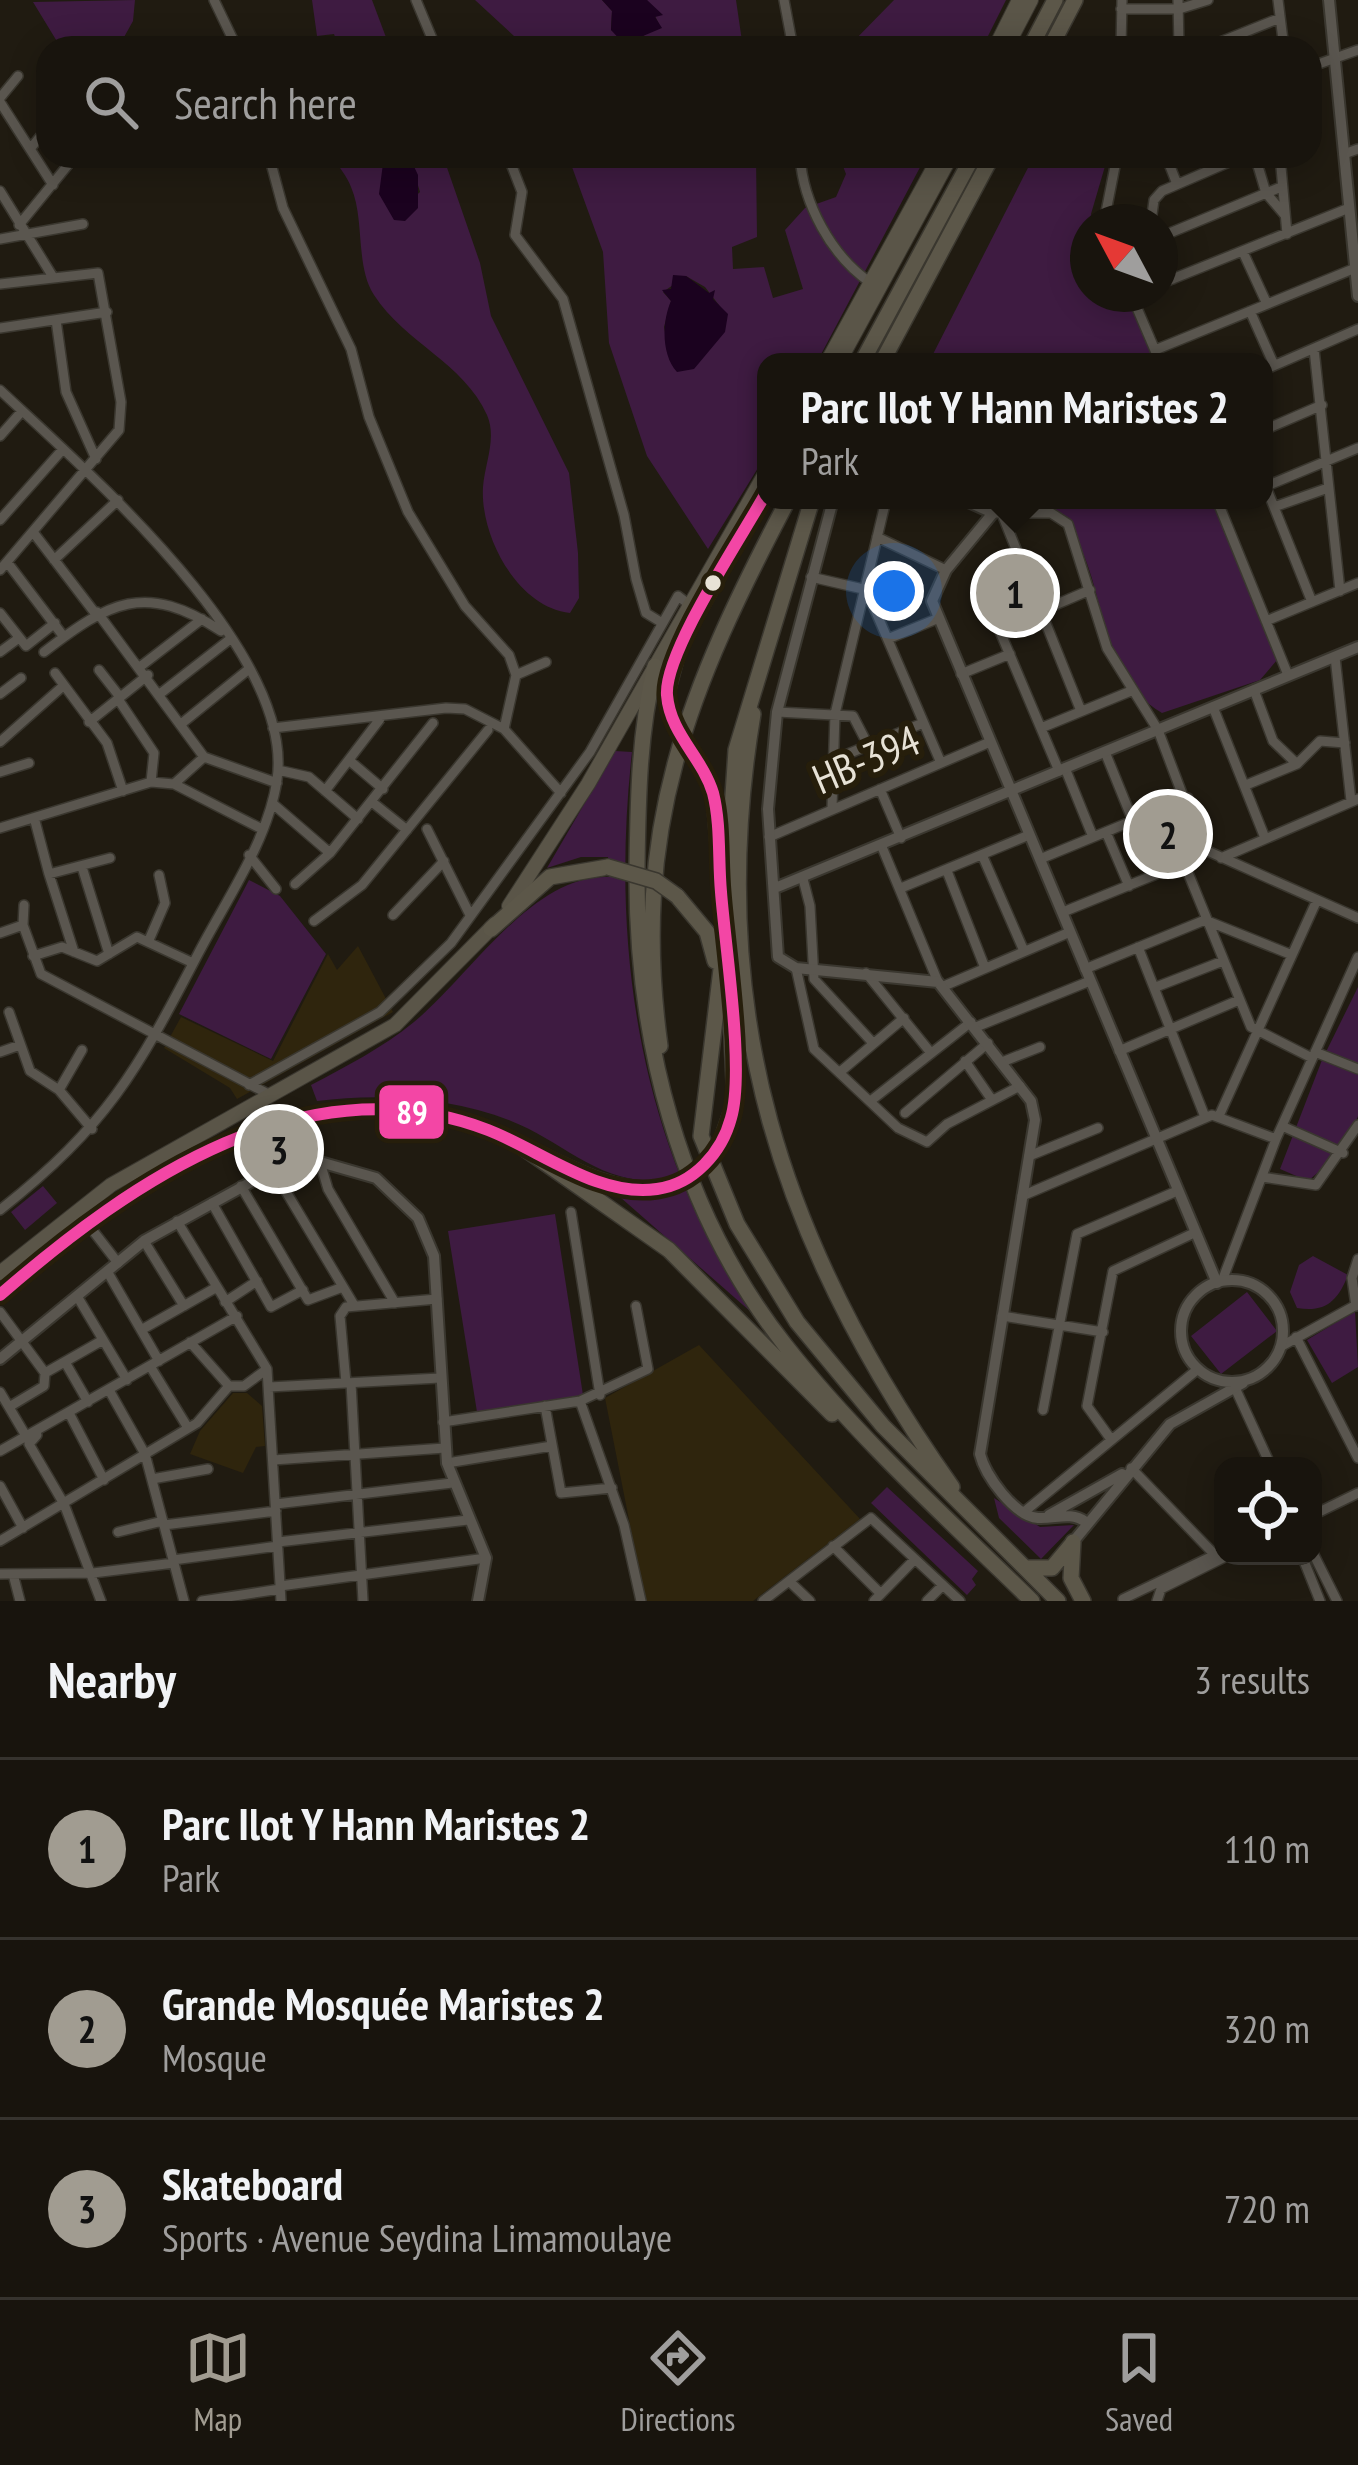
<!DOCTYPE html>
<meta charset="utf-8">
<style>
:root{--surface:#18140d;--page:#211d16;--text:#f1f3f6;--muted:#9f9e9d;--line:#36332e;--accent:#a19c91}
body{margin:0;font-family:"PT Sans Narrow",sans-serif;background:var(--page);color:var(--text)}
.controls{position:absolute;right:36px;bottom:36px;display:grid;overflow:hidden;border-radius:24px;box-shadow:0 6px 30px #0003}
.controls button{width:108px;height:108px;display:grid;place-items:center;padding:0;border:0;border-bottom:3px solid var(--line);background:var(--surface);color:var(--text);font:60px sans-serif}
.compass{position:absolute;left:1070px;top:204px;width:108px;height:108px;border-radius:50%;background:var(--surface);box-shadow:0 6px 30px #0003;rotate:311deg}
.you{position:absolute;left:894px;top:591px;width:42px;height:42px;margin:-30px;border:9px solid #fff;border-radius:50%;background:#1a73e8;box-shadow:0 0 0 18px #1a73e833}
.badge{display:grid;place-items:center;width:78px;height:78px;border-radius:50%;background:var(--accent);color:#111;font-size:39px;font-weight:700}
.pin{position:absolute;translate:-50% -50%;border:6px solid #fff;box-shadow:0 3px 12px #0006}
.popup{position:absolute;left:757px;top:353px;width:516px;height:156px;box-sizing:border-box;display:grid;place-content:center;border-radius:24px;background:var(--surface);filter:drop-shadow(0 3px 9px #0005);font-size:39px;white-space:nowrap;color:var(--muted)}
.popup b{font-size:45px;color:var(--text)}
.popup::after{content:'';position:absolute;left:50%;top:100%;margin-left:-24px;border:24px solid transparent;border-top-color:var(--surface)}
.list{margin:0;padding:0;list-style:none}
h2{display:flex;justify-content:space-between;align-items:center;height:156px;margin:0;padding:0 48px;font-size:51px}
h2 small{font-size:39px;font-weight:400;color:var(--muted)}
.list li{display:grid;grid-template-columns:78px 1fr auto;gap:36px;align-items:center;box-sizing:border-box;height:180px;padding:0 48px;border-top:3px solid var(--line)}
.list b{display:block;font-size:45px;white-space:nowrap}
.list p{margin:0;font-size:39px;white-space:nowrap;color:var(--muted)}
.list em{font-size:39px;font-style:normal;color:var(--muted)}
.icon{flex:none;width:66px;height:66px;fill:none;stroke:currentColor;stroke-width:2;stroke-linecap:round;stroke-linejoin:round}
.map{position:relative;flex:none;width:1358px;height:1601px;overflow:hidden}
.search{position:absolute;background:var(--surface);box-shadow:0 6px 30px #0003;left:36px;right:36px;top:36px;height:132px;display:flex;align-items:center;gap:30px;box-sizing:border-box;padding:0 42px;border-radius:36px;color:var(--muted);font-size:45px}
.sheet{height:696px;background:var(--surface)}
nav{display:flex;justify-content:space-around;align-items:center;box-sizing:border-box;height:168px;border-top:3px solid var(--line);background:var(--surface);font-size:33px;color:var(--muted)}
nav a{display:grid;justify-items:center;gap:6px}
nav .on{color:var(--accent)}
.map>svg:first-child{display:block}
</style>
<div class="map">
<svg width="1358" height="1601" viewBox="0 0 1358 1601">
<rect width="100%" height="100%" fill="#201b11"/>
<path fill="#2f250d" d="M358 946 393 1012 237 1099 230 1088 164 1048 181 1017 273 1061 328 954 337 970Z
M699 1345 860 1519 753 1601H645L605 1398Z
M233 1393H247L262 1406 265 1446 256 1447 243 1473 190 1454 200 1431Z"/>
<path fill="#3e1b41" fill-rule="evenodd" d="M135 0 133 21 118 48H61L33 2Z
M312 0H372L390 48H339L334 34 317 36Z
M475 0H602L612 11 611 30 634 43 659 24 647 0H736L743 48H527Z
M894 0H1006L982 48H847Z
M332 156H384L385 200 393 217 420 192 409 156H443L480 263 491 316 569 473 578 553 579 598 570 613C517 607 480 536 483 487 485 463 497 438 487 415 464 363 404 342 374 295 355 266 365 219 351 187 347 176 338 166 332 156Z
M568 156H756L757 237 732 247 733 269 764 267 773 298 803 289 785 230 805 208 836 197 846 174 839 156H926L817 362H766V455L708 549 647 456 609 343 603 252ZM686 276 705 287 722 309 670 361 664 327 671 301 663 292Z
M1034 156H1108L1091 214 1094 222H1088V294H1127L1156 362H929Z
M977 500H1214L1277 660 1260 680 1162 713C1090 669 1111 574 1061 517L997 511Z
M615 751 632 752C610 950 640 1145 751 1312L620 1197 664 1196 656 1180C599 1184 561 1140 511 1121 451 1097 380 1093 317 1101L311 1085C347 1066 382 1048 414 1022 470 976 533 873 609 877L608 857H581L547 868Z
M249 880 280 896 326 954 271 1059 179 1014Z
M1358 987V1116L1344 1150 1308 1181 1280 1169 1322 1060Z
M43 1186 57 1203 25 1230 11 1212Z
M555 1214 583 1395 477 1412 448 1231Z
M1313 1256 1348 1275C1338 1301 1325 1313 1297 1308L1290 1292 1299 1265Z
M1247 1292 1277 1331 1221 1374 1191 1336Z
M1355 1311 1358 1367 1332 1383 1307 1340Z
M887 1487 978 1571 972 1579 976 1585 967 1595 871 1503Z
M994 1498 1040 1527 1074 1525 1041 1559 999 1518Z"/>
<path fill="#1b021f" d="M602 0H647L663 15 655 17 662 28 624 44 611 30 612 11Z
M384 156H409L418 175V208L405 221 394 220 379 194Z
M673 275 686 276 709 293 715 290 713 299 728 314 725 332 694 369 677 372C661 355 662 321 671 301L662 290 671 289Z"/>
<g fill="none" stroke-linecap="round" stroke-linejoin="round">
<g stroke="#3a372f" stroke-width="12">
<path id="minor" d="M214 0 237 48
M416 0 436 48
M784 0 793 48
M1178 0 1179 48
M1278 0 1284 48
M1121 9H1179L1208 0
M1121 48 1122 0
M1205 48 1280 18
M1310 67 1358 50
M0 98 18 76
M0 102 53 185
M30 149 48 127
M1344 154 1358 149
M269 156 283 208 351 349 369 417 408 512 465 606 509 655 516 675
M508 156 522 192 515 235 563 299 624 515 636 579 646 613 659 621
M800 156C803 203 831 256 871 283
M1166 156 1177 184
M1255 156 1266 193 1284 214
M1280 156 1287 234
M0 191 53 277
M1104 222 1117 156
M1151 222 1154 200 1162 191 1243 156
M19 225 72 160
M1160 237 1281 187
M0 239 83 224
M1160 245 1173 279
M1243 252 1267 304
M0 284 98 273 121 402 119 430 0 570
M1160 284 1349 208
M1131 294 1160 362
M1250 311 1274 365
M56 320 66 392 96 459
M0 328 107 312
M1314 349 1340 591
M1155 350 1358 267
M1264 370 1358 329
M0 390C86 471 296 651 277 780 268 841 226 900 198 954 136 1073 107 1125 0 1210
M1264 430 1322 405
M0 436 22 411
M1264 482 1312 602
M1264 487 1358 448
M1217 500 1288 675
M1274 507 1328 488
M993 513H1051L1068 524 1107 648 1158 730 1203 849
M1002 514 1081 711
M0 520 63 449
M33 532 95 613
M877 537 946 570
M54 560 118 500
M7 562 64 637
M1021 567 990 608 1059 771
M811 577 863 589 869 596 941 763
M97 612 204 757 277 783
M0 613 26 646 55 623
M1266 621 1358 583
M999 629 1090 590
M890 638 939 618
M0 652 19 638
M44 652C109 602 145 581 221 631
M1335 657 1351 801
M546 662 516 675 504 729 561 793
M141 666 202 619
M99 670 120 697
M55 673 107 743 123 791
M961 674 1010 654
M1254 690 1273 741 1297 764
M161 693 229 640
M0 694 21 678
M118 699 154 753 151 782
M1213 707 1265 838
M777 712 853 716 868 745
M89 722 148 675
M181 724 249 669
M273 728 446 708 465 709 504 729
M1041 728 1131 691
M0 742 63 686
M1105 752 1133 821
M833 760 923 723
M350 761 383 789
M1065 768 1093 837
M278 770 309 777 358 819
M0 772 29 763
M174 784 204 757
M1246 785 1297 764 1320 741 1345 743
M880 789 901 838
M325 791 380 719
M372 802 407 830
M272 803 330 853 295 884
M832 808 835 714 886 500
M35 821 49 874 110 858
M0 828 151 782 174 784 262 829
M427 829 470 915
M1106 832 1129 886
M769 837 990 742
M882 847 938 982
M1203 849 1358 918
M330 853 433 723
M249 855 276 889
M983 857 1024 951
M1221 858 1358 799
M1040 859 1188 798
M1184 863 1251 1027 1312 1058
M82 867 109 954
M947 871 985 968
M49 874 74 952
M803 879 810 906 814 979 873 1043
M901 888 1029 835
M24 905 23 925 41 974 272 1096
M1063 912 1184 863 1203 849
M393 915 444 861
M314 921 362 885 488 730
M0 933 23 925
M149 940 165 903 159 875
M1138 947 1205 1117
M33 956 62 947 97 961 137 937 193 963
M796 968 814 1049 898 1128 927 1142 947 1124 1020 1086
M1085 969 1205 920 1292 955
M866 973 931 1053
M944 986 1070 932
M1156 987 1223 961
M9 1012 30 1071 59 1090 92 1129
M976 1027 1090 981
M1119 1051 1239 1000
M0 1052 20 1045
M1315 1052 1358 1069
M965 1061 992 1100
M1002 1062 1040 1047
M840 1072 904 1018
M249 1085 380 1012 451 943 590 752 678 596 691 606
M59 1090 82 1050
M873 1099 971 1022
M905 1113 988 1043
M1219 1116 1317 900
M1282 1126 1343 1153
M1029 1156 1098 1128
M320 1162 328 1189 395 1303
M273 1170 354 1305
M1262 1177 1316 1185 1358 1125
M241 1186 308 1300 343 1287
M1022 1196 1212 1115 1276 1139
M212 1203 271 1307 303 1290
M571 1212 600 1395
M177 1221 267 1369 281 1601
M87 1223 118 1263
M144 1241 184 1306
M107 1271 159 1361
M1222 1281 1276 1139 1358 957
M77 1296 127 1380
M225 1302 257 1281
M1356 1306 1352 1278 1358 1259
M0 1312 45 1373
M1002 1316 1103 1332
M141 1330 217 1287
M1296 1337 1358 1458
M190 1342 229 1386
M1280 1347 1358 1304
M65 1362 88 1402
M150 1366 188 1428
M346 1383 340 1316 346 1307 437 1299
M351 1383 363 1601
M269 1387 440 1378
M109 1390 145 1454 184 1601
M1236 1390 1271 1466
M0 1392 26 1436
M580 1401 624 1525 641 1601
M545 1406 561 1493 612 1488
M9 1407 44 1386 45 1373 103 1340
M1043 1410 1077 1234 1177 1191
M69 1413 104 1480
M443 1422 580 1401 648 1369 636 1306
M37 1435 29 1444 64 1504 101 1601
M1110 1438 1087 1406 1113 1271 1194 1233
M0 1451 237 1316
M273 1460 445 1448
M447 1463 552 1446
M1131 1468 1215 1555
M152 1479 208 1469
M0 1486 23 1528
M276 1504 452 1483
M1024 1512 1198 1369
M1313 1515 1358 1493
M164 1525 276 1511
M118 1532 163 1521
M0 1541 197 1423 229 1386H244L267 1369
M278 1542 468 1520
M833 1546 881 1594
M1313 1553 1337 1601
M1302 1556 1320 1601
M173 1560 278 1546
M0 1574 93 1573 174 1563
M13 1574 20 1601
M789 1581 810 1601
M280 1586 486 1558
M1123 1599 1223 1551
M202 1601 280 1589
M763 1601 871 1518 960 1601
M874 1601 915 1559
M927 1601 943 1585
M1157 1601 1161 1589 1227 1556"/>
</g>
<g stroke="#3a372f" stroke-width="14">
<path id="tertiary" d="M1329 0 1358 296
M833 500 777 712 768 809 778 957 796 968 938 982 1031 1101 1035 1120 980 1454C985 1475 1014 1516 1038 1518 1056 1519 1070 1511 1086 1522
M964 500 993 513 946 570 932 601 1217 1283
M775 888 1358 647
M1181 1331a51 51 0 1 1 102 0a51 51 0 1 1-102 0Z
M0 1359 144 1241 273 1170 320 1162 376 1178 418 1218 434 1256 447 1463 486 1558 478 1601
M1049 1515 1122 1474
M1073 1542 1170 1424 1243 1383"/>
</g>
<g stroke="#3a372f" stroke-width="16">
<path id="trunk" d="M995 48 1019 0
M1006 48 1031 0
M827 362 940 156
M839 362 951 156
M667 696 681 644 766 493
M697 763 713 794 721 891
M509 906 588 784 766 472
M717 1150 734 1102 727 955
M0 1273 111 1185 395 1025 495 924
M0 1295C133 1179 294 1070 477 1126 539 1145 591 1191 657 1189"/>
</g>
<g stroke="#3a372f" stroke-width="18">
<path id="motorway" d="M1030 48 1055 0
M1050 48 1075 0
M862 362 973 156
M882 362 992 156
M812 500 736 750 722 961 701 1136 737 1224 797 1322 883 1426 1058 1601
M655 666C639 733 638 798 637 866 635 1036 678 1209 785 1345 858 1438 947 1518 1032 1601
M753 714C703 1010 782 1247 952 1487
M677 896 707 932 715 961
M491 929 550 877 608 867
M660 1046C630 828 689 688 788 500
M511 1139 669 1250 832 1414
M1073 1542 1071 1578 1083 1601
M1025 1568H1052L1072 1544"/>
</g>
<use href="#minor" stroke="#5a564f" stroke-width="9"/>
<use href="#tertiary" stroke="#5a564f" stroke-width="10"/>
<use href="#trunk" stroke="#5a5548" stroke-width="14"/>
<use href="#motorway" stroke="#5c5749" stroke-width="15"/>
<g stroke="#3a372f" stroke-width="16" stroke-linecap="butt">
<path id="trunk-bridge" d="M667 696 678 734 697 763
M657 1189 687 1178 717 1150"/>
</g>
<g stroke="#3a372f" stroke-width="18" stroke-linecap="butt">
<path id="motorway-bridge" d="M608 867 656 881 677 896"/>
</g>
<use href="#trunk-bridge" stroke="#5a5548" stroke-width="14"/>
<use href="#motorway-bridge" stroke="#5c5749" stroke-width="15"/>
<g stroke="#261e0b" stroke-width="21">
<path id="bus-1" d="M0 1295C132 1180 306 1060 488 1130 540 1150 599 1198 657 1189 694 1184 722 1152 731 1118 745 1071 725 946 721 892 718 860 721 824 713 793 702 757 670 734 667 695 664 652 743 535 766 493"/>
</g>
<use href="#bus-1" stroke="#f346a5" stroke-width="12"/>
</g>
<circle fill="#e7e2d6" stroke="#261e0b" stroke-width="4.5" cx="713" cy="583" r="10"/>
<g text-anchor="middle" dominant-baseline="central" stroke-width="12" stroke-linejoin="round" paint-order="stroke">
<g font-size="42" fill="#e7e2d6" stroke="#261e0b">
<text transform="translate(866 759) rotate(-23)">HB-394</text>
</g>
</g>
<rect stroke="#261e0b" stroke-width="4.5" x="377" y="1083" width="69" height="58" rx="12" fill="#f346a5"/>
<g font-size="33" text-anchor="middle" font-weight="bold" fill="#fff">
<text x="412" y="1124">89</text>
</g>
</svg>
<div class="controls">
<button><svg class="icon" aria-label="locate" viewBox="0 0 24 24"><circle cx="12" cy="12" r="6"/><path d="M12 2v4M12 18v4M2 12h4M18 12h4"/></svg></button>
</div>
<svg class="compass" viewBox="-18 -18 36 36"><path d="M0-13l5 13h-10z" fill="#e53935"/><path d="M0 13l5-13h-10z" fill="#9f9e9d"/></svg>
<div class="you"></div>
<div class="pin badge" style="left:1015px;top:593px">1</div>
<div class="popup"><b>Parc Ilot Y Hann Maristes 2</b>Park</div>
<div class="pin badge" style="left:1168px;top:834px">2</div>
<div class="pin badge" style="left:279px;top:1149px">3</div>
<div class="search"><svg class="icon" aria-label="search" viewBox="0 0 24 24"><circle cx="10" cy="10" r="6"/><path d="M15 15l6 6"/></svg>Search here</div>
</div>
<section class="sheet">
<h2>Nearby<small>3 results</small></h2>
<ul class="list">
<li><span class="badge">1</span><div><b>Parc Ilot Y Hann Maristes 2</b><p>Park</p></div><em>110 m</em></li>
<li><span class="badge">2</span><div><b>Grande Mosquée Maristes 2</b><p>Mosque</p></div><em>320 m</em></li>
<li><span class="badge">3</span><div><b>Skateboard</b><p>Sports · Avenue Seydina Limamoulaye</p></div><em>720 m</em></li>
</ul>
</section>
<nav>
<a class="on"><svg class="icon" aria-label="map" viewBox="0 0 24 24"><path d="M3 6l6-2 6 2 6-2v14l-6 2-6-2-6 2zM9 4v14M15 6v14"/></svg>Map</a>
<a><svg class="icon" aria-label="directions" viewBox="0 0 24 24"><path d="M12 3l9 9-9 9-9-9zM9 14v-3h6M13 9l2 2-2 2"/></svg>Directions</a>
<a><svg class="icon" aria-label="saved" viewBox="0 0 24 24"><path d="M7 4h10v16l-5-4-5 4z"/></svg>Saved</a>
</nav>
